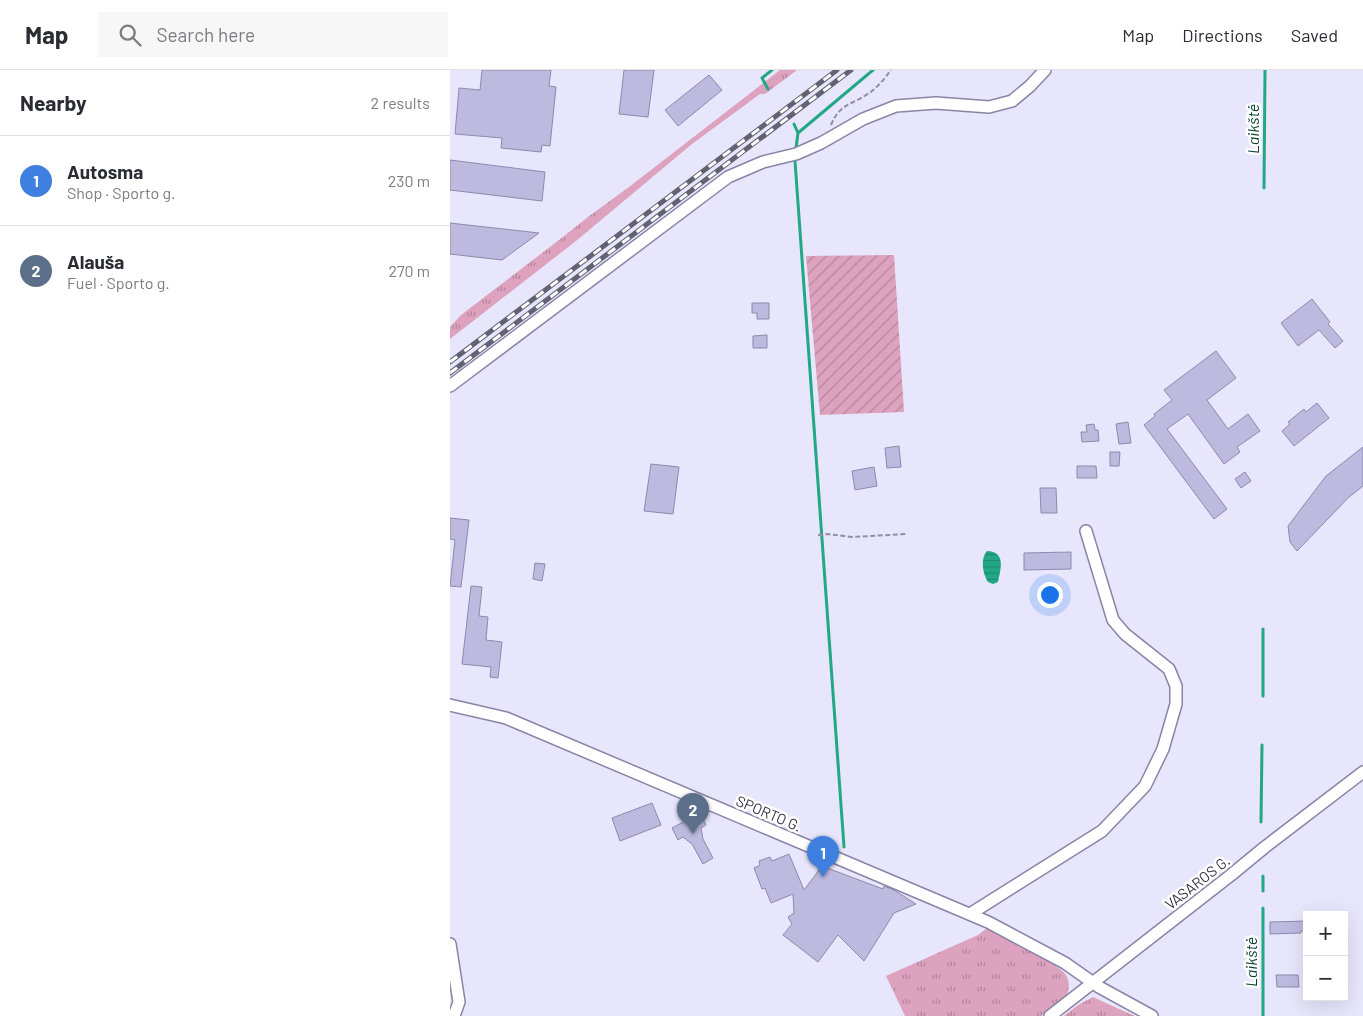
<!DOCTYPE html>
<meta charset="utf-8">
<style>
:root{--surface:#fff;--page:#f7f7f7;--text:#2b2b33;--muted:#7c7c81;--line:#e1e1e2;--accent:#ea580c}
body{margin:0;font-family:Barlow,sans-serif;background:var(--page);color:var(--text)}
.controls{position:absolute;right:15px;bottom:15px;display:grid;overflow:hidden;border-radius:0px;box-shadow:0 5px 20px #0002}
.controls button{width:45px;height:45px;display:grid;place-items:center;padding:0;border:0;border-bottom:1px solid var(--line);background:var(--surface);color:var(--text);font:25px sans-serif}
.you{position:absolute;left:599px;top:524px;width:18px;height:18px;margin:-12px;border:4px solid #fff;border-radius:50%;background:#1a73e8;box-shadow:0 0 0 8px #1a73e833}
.badge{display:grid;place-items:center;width:32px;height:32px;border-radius:50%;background:var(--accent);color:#fff;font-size:16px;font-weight:700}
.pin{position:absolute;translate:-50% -41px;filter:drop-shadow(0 1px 2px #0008)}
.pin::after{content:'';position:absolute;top:26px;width:18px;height:15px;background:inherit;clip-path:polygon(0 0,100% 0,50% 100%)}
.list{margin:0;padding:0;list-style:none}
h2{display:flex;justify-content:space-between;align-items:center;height:65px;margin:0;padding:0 20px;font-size:21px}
h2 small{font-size:16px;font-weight:400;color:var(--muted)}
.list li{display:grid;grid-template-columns:32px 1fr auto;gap:15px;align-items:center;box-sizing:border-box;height:90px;padding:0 20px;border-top:1px solid var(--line)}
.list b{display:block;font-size:19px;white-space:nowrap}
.list p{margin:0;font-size:16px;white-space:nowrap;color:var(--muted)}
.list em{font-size:16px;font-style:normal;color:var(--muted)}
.icon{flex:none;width:28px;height:28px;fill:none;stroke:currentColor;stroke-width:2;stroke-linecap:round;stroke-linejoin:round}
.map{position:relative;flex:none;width:913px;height:946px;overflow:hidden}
header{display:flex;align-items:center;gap:30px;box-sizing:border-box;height:70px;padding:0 25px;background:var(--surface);border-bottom:1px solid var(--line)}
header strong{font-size:24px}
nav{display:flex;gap:28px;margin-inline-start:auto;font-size:18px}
.search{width:350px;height:45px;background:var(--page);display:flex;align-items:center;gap:12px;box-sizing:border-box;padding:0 18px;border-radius:0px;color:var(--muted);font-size:19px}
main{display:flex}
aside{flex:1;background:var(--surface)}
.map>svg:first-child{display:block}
</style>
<header>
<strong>Map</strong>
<div class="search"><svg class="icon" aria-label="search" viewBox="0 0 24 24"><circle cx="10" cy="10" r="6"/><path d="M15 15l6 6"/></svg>Search here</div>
<nav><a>Map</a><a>Directions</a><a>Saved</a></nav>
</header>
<main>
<aside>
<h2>Nearby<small>2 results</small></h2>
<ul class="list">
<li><span class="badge" style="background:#3f7fe0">1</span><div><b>Autosma</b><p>Shop · Sporto g.</p></div><em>230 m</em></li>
<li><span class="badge" style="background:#5c6f8a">2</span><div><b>Alauša</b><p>Fuel · Sporto g.</p></div><em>270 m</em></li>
</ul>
</aside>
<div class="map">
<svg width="913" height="946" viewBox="0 0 913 946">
<defs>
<pattern id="grass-tufts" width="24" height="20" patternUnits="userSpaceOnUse" patternTransform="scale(1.25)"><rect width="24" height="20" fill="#dda2bd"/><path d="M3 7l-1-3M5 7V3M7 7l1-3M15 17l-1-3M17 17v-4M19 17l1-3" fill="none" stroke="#b4859b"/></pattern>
<pattern id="garden-furrows" width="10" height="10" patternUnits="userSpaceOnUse" patternTransform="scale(1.25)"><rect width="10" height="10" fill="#dda2bd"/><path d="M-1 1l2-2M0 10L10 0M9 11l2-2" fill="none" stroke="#b4859b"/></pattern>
<pattern id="water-rules" width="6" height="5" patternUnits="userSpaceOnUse" patternTransform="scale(1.25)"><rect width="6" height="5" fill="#22a884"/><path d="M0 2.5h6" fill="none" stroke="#1e8a6e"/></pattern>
</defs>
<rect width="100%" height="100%" fill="#e8e6fd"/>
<path fill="url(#grass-tufts)" d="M330 0H347L315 24H310L242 74 126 171 0 269V257L11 245 109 170 138 147 179 117Z
M537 858C552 866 612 894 617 907 620 913 619 921 616 927L591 946H455L436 906 528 865Z
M643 927 680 944 685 946H614L628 935Z"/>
<path fill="url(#garden-furrows)" d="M444 185 454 342 370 345 356 186Z"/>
<path fill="url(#water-rules)" d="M537 481C556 482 551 498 548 512L543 514 538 512C533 504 530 489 537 481Z"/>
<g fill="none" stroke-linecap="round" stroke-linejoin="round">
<path stroke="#22a884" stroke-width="3" d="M318 19 312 8 322 0
M344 54 348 63 346 78
M348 63 423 0
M345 91 394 777
M814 118 815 0
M813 626V559
M811 752 812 675
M813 806V821
M813 946V838"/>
</g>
<path fill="#bdb9df" stroke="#8d89ac" d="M32 0H101L99 16 106 17 100 76 92 75 91 82 51 78 52 68 5 64 9 18 30 20Z
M174 0H204L198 47 169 44Z
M259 5 272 20 228 56 215 40Z
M0 90 95 102 92 131 0 120Z
M0 153 89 163 52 190 0 184Z
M862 229 880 252 878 254 893 271 885 278 869 260 848 276 831 253Z
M302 233H319V249H307V243H302Z
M317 265V278H303V266Z
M766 281 786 308 757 330 778 359 798 344 810 361 787 377 790 382 774 394 738 344 717 359 777 439 764 449 694 355 705 346 704 344 722 330 714 320Z
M867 333 879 348 844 376 832 361 840 354 838 352 854 339 856 342Z
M678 352 681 373 669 374 666 354Z
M644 354 645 360H648L649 371 632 372 631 362H637L636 355Z
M449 376 451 397 437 398 435 378Z
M913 377V416L899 427 847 481 840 472 838 456 876 406Z
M660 382H670L669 396H660Z
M201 394 229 397 223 444 194 441Z
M627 396H646L647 408H627Z
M424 397 427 416 405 420 402 401Z
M795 402 801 411 791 418 785 409Z
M590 418H606L607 443H591Z
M0 448 19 450 11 517 0 516 5 470 0 469Z
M621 482V499L574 500V483Z
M85 493 95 494 92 511 83 509Z
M21 516 32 517 29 546 38 547 36 570 52 572 48 608 40 607 41 597 12 594Z
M202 733 211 755 170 771 162 748Z
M250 743 256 755 251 758 253 769 263 788 253 794 242 774 233 767 228 770 222 758Z
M339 784 354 820 372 796 433 819 434 816 444 820 466 834 444 843 414 891 388 865 368 892 333 865 342 854 338 847 344 843 343 824 321 833 315 818 312 819 304 798 310 795 309 791 320 787 322 791Z
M857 851V861H851V863L820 864V852Z
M826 905H848L849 917H827Z"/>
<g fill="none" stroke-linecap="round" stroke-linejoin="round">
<g stroke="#8884a7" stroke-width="14">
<path id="minor" d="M0 316 278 107 313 92 346 84 371 73 413 49 446 36 486 33 539 37 562 31 580 16 595 0
M0 635 56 648 538 852 615 893 649 917 702 946
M520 844 652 761 695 716 713 679 726 634V616L719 599 675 564 663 550 636 461
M0 874 9 932 4 946
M600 946 781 805 815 777 913 702"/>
</g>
<path stroke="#918fa3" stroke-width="2" stroke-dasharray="5 2.5" stroke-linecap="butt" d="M381 55C390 34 399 36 416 25 427 19 434 9 441 0
M368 465 377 464 402 467 457 464"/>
<use href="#minor" stroke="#fff" stroke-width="11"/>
<g stroke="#636172" stroke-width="5">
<path id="rail" d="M0 292 387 0
M0 303 401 0"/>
</g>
<use href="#rail" stroke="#fff" stroke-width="3" stroke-dasharray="9" stroke-linecap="butt"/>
</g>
<g text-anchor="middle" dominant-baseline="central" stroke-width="5" stroke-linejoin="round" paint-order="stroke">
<g font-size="15" fill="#373544" stroke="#fff">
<text transform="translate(319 743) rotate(23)">SPORTO G.</text>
<text transform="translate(747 812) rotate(-38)">VASAROS G.</text>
</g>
<g font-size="16" font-style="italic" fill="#083f30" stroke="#fff">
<text transform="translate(802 59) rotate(-90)">Laikštė</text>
<text transform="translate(800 892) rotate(-90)">Laikštė</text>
</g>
</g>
</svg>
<div class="controls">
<button>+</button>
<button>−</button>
</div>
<div class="you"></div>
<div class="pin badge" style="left:373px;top:807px;background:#3f7fe0">1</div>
<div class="pin badge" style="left:243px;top:764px;background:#5c6f8a">2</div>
</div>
</main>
